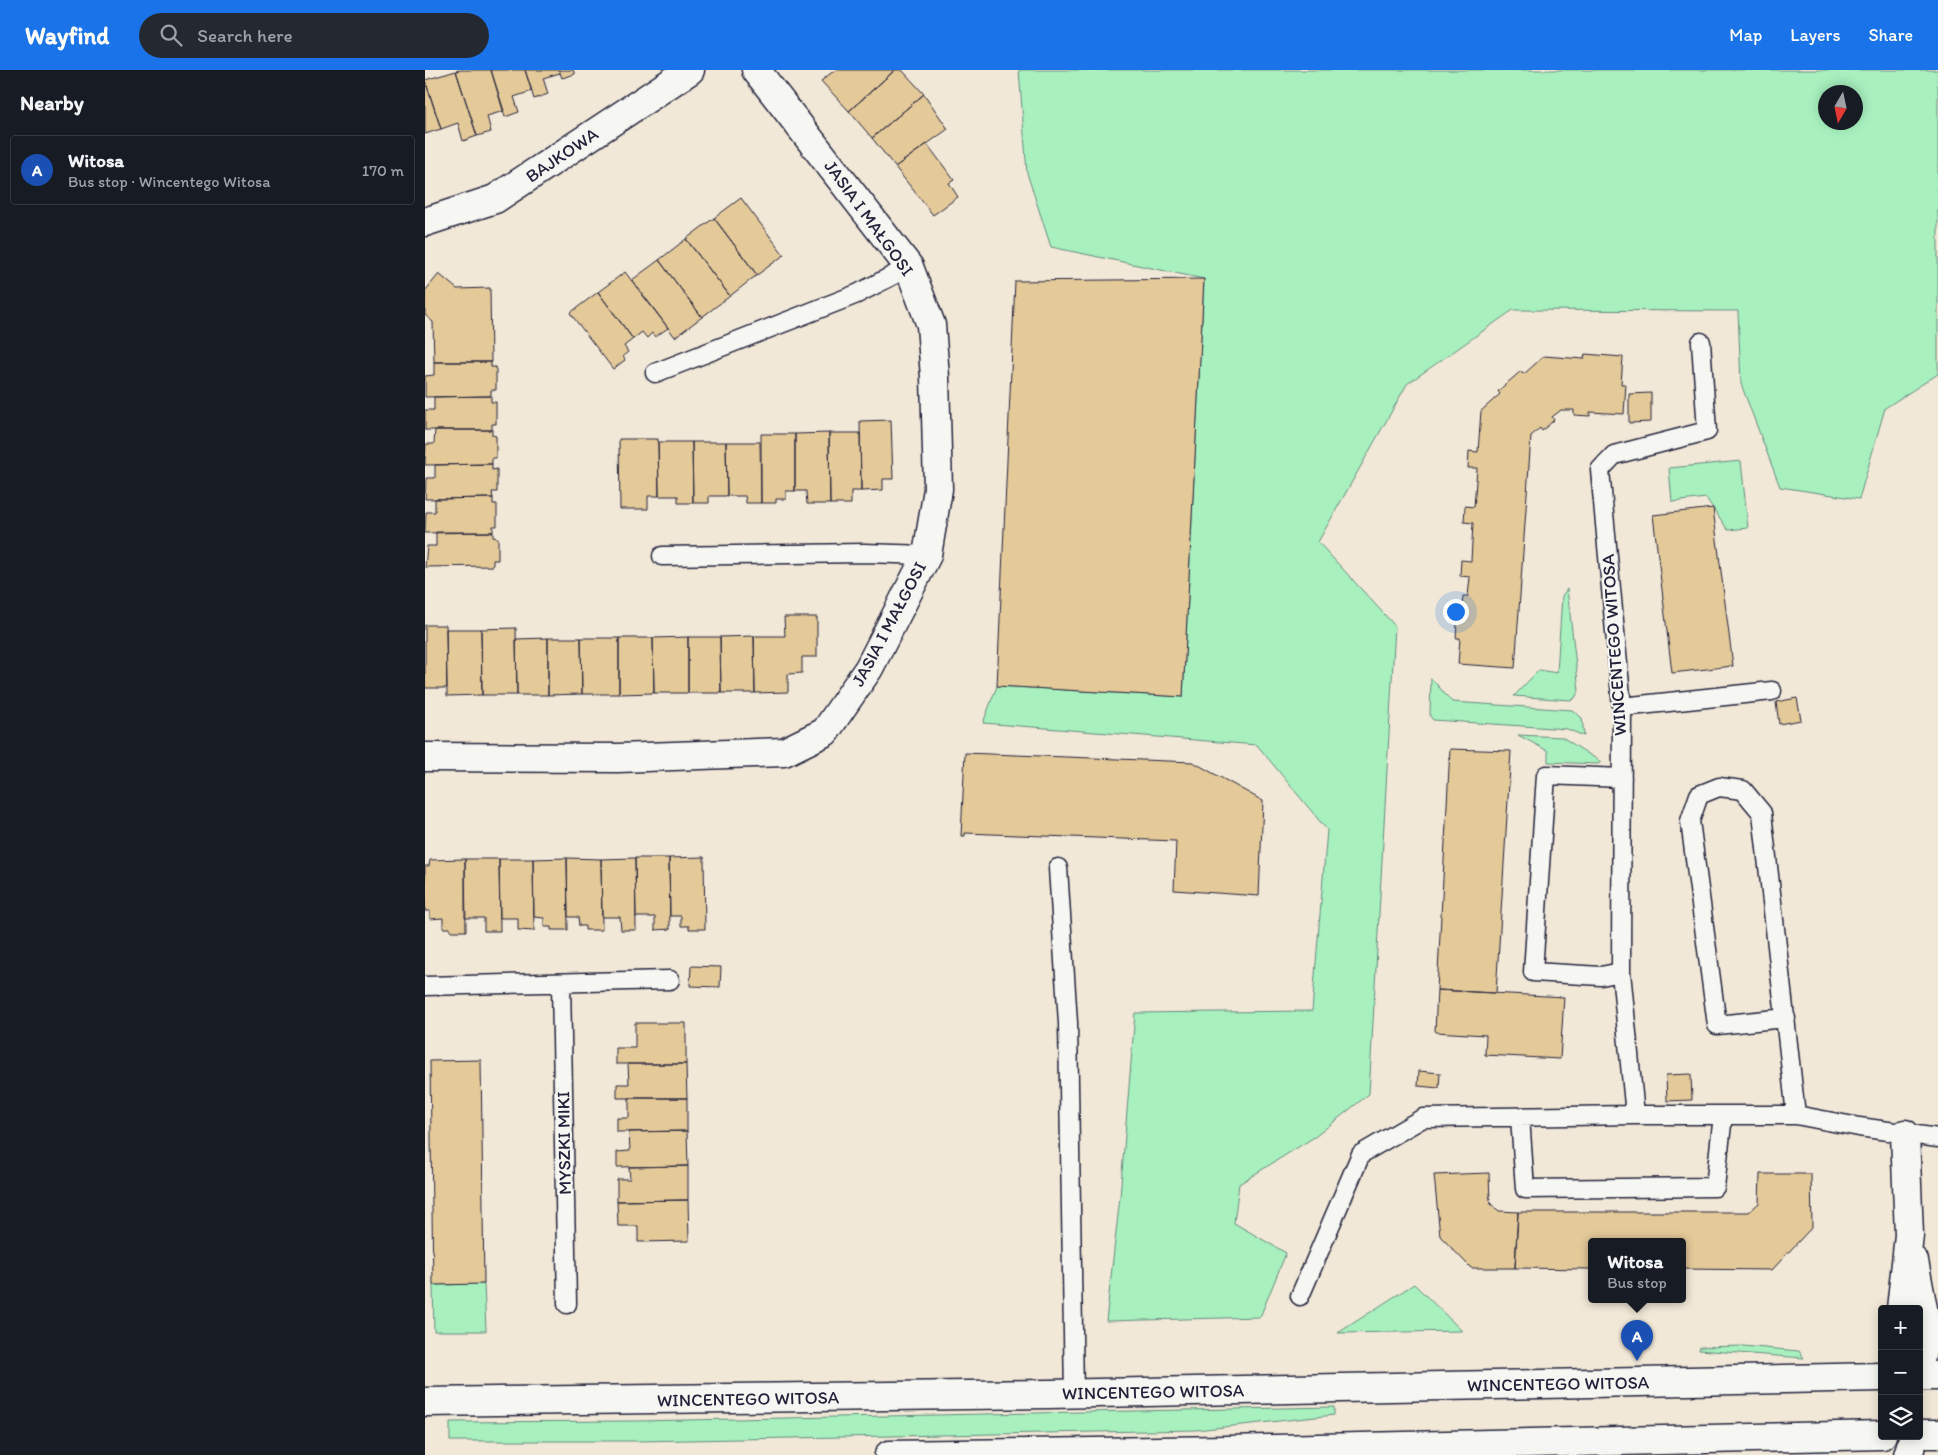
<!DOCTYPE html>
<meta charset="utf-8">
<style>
:root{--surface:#171b24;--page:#242831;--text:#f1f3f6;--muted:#9ea1a6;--line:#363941;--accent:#1a73e8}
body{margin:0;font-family:Itim,sans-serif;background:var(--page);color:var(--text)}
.controls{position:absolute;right:15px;bottom:15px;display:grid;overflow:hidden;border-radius:5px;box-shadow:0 2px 12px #0003}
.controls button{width:45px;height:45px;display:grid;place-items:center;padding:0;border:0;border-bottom:1px solid var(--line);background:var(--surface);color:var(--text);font:25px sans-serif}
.compass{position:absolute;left:1393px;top:15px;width:45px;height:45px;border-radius:50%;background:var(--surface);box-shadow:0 2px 12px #0003;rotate:189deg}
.you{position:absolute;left:1030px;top:541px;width:18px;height:18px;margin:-12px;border:4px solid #fff;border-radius:50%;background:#1a73e8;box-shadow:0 0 0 8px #1a73e833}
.badge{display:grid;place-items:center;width:32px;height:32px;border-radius:50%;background:var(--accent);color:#fff;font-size:16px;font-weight:700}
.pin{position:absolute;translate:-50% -41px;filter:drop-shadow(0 1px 2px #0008)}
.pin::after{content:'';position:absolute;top:26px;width:18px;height:15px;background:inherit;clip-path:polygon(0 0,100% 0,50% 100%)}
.popup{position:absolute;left:1163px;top:1168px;width:98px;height:65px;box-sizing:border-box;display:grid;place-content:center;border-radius:5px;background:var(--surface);filter:drop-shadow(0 1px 4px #0005);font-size:16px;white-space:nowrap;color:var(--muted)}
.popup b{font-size:19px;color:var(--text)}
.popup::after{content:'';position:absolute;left:50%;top:100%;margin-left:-10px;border:10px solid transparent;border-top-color:var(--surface)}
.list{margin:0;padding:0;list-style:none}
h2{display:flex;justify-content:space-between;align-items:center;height:65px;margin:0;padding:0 20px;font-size:21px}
h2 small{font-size:16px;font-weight:400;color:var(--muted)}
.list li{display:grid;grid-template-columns:32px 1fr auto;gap:15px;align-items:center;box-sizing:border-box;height:70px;margin:0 10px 10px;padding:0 10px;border:1px solid var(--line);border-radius:5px}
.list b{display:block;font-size:19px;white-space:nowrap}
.list p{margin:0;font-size:16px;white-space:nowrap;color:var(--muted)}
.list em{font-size:16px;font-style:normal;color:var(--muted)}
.icon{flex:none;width:28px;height:28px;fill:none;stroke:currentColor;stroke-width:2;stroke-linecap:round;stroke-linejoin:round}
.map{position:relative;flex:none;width:1513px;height:1385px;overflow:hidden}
header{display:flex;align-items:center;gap:30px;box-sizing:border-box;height:70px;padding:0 25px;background:var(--accent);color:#fff}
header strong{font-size:24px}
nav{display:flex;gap:28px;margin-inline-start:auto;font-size:18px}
.search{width:350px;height:45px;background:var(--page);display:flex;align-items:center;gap:12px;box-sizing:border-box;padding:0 18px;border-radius:28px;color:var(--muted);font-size:19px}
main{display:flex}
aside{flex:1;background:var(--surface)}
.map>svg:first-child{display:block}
</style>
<header>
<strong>Wayfind</strong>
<div class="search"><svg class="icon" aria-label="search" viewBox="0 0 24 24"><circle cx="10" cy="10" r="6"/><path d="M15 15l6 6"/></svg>Search here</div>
<nav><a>Map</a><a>Layers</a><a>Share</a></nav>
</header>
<main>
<aside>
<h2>Nearby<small></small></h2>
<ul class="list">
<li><span class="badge" style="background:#1a4fb4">A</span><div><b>Witosa</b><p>Bus stop · Wincentego Witosa</p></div><em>170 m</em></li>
</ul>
</aside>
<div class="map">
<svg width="1513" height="1385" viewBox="0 0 1513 1385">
<rect width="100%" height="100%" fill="#f1e8d7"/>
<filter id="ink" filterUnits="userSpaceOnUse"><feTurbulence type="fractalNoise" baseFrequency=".02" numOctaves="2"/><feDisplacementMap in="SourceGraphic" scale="10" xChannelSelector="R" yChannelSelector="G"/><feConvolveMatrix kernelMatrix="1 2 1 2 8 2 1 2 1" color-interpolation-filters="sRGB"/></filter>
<g filter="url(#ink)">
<path fill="#a8f1bf" stroke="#658a7d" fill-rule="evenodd" d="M594 0H1513V304L1460 338 1434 429 1355 417 1316 314 1313 241 1088 240 982 314 893 472 970 556 944 1024 891 1066 814 1114 809 1153 861 1183 835 1247 681 1251 695 1127 710 943 887 941 902 760 832 675 558 653 572 616 758 627 779 209 626 177 602 103ZM1400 22H1430V52H1400Z
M1316 391 1323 458 1303 460 1281 428 1247 432 1244 398Z
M1142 519 1154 620 1150 628 1145 630 1089 626 1114 600 1132 603 1137 526Z
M1006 608 1027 632 1147 640 1157 648 1159 666 1142 659 1008 650 1005 646Z
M1093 665 1137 667 1176 692 1173 694 1123 692V681Z
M59 1214 61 1261H9L8 1215Z
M989 1214 1037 1261 913 1263Z
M1318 1276 1374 1281 1379 1288 1274 1280 1275 1277Z
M909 1337V1345L771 1360 213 1371H25V1352L212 1351Z"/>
<path fill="#e4c999" stroke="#22223b" d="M34 0H66L79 41 62 46 66 62 52 66 31 1Z
M66 0H100L107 21 89 27 94 42 80 47Z
M100 0H134L135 3 118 8 123 24 109 29Z
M134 0H148L150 4 137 8Z
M410 0H470L424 41 396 11Z
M470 0H477L499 24 447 68 424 41Z
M31 1 52 66 38 71 33 53 16 59 0 10Z
M0 10 16 59 0 64Z
M499 24 523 59 470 97 447 68Z
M502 74 529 110 524 113 533 127 508 145 470 97Z
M316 128 359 185 332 205 289 148Z
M289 148 332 205 305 226 261 169Z
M261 169 305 226 277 247 234 190Z
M234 190 277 247 250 267 207 210Z
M200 202 243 258 230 267 227 263 222 268 217 262 208 269 173 222Z
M14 204 32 219 65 218 66 292H9L8 252 0 245V221Z
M779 209 758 627 572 616 590 211Z
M173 222 208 269 199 276 203 282 198 286 200 290 188 299 145 243Z
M1160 284 1198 287 1196 314H1201L1199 344 1165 342V346L1149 345V340H1136L1127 347 1129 350 1117 361 1115 358 1106 366 1090 598 1033 594 1035 568H1031L1032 552H1036L1038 526H1043L1045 507 1035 506 1036 490 1046 491 1048 453 1039 452 1040 436 1049 437 1052 398H1043L1044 381 1053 382 1056 341 1075 324 1073 321 1096 301 1099 304 1119 286 1159 289Z
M9 292H66V297H71V320H66V326L0 327V306L9 305Z
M1226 323V352L1204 353V324Z
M66 326V332H71V354H67V360H0V340H9V327Z
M466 350 468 409H458V420L436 421 435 351Z
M10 360H67V365L71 366V388H67V394L0 395 1 374H9Z
M404 363 405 434H382L381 421H370V364Z
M404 363H435L436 421H426V434H405Z
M336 364H370V421H361V429H351V433H336Z
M194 369H233L234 426H223V439H195Z
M233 372H267L268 433H253V426H234Z
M267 372H301L302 426H284V433H268Z
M301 372H335L336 433H321L320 426H302Z
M67 394V400L72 399V422H67L68 428 0 429 1 408H10V395Z
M68 428V434H72V456H68V462L0 463 1 442H10V429Z
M1288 438 1308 596 1247 603 1228 445Z
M11 462H68V467L73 468V490H68V496L0 497 2 476H11Z
M359 547H392V587H377V603L363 604V622L330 623 329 566H360Z
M0 555H21L22 618H0Z
M91 558 92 625H57L56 559Z
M21 559H56L57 625 22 626Z
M329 566 330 623H296L295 567Z
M263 567V623H229L228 568Z
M263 567H295L296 623H263Z
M123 568V625H92L91 569Z
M123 568H156L157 624 123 625Z
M156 568H194V624H157Z
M194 568H228L229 623 194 624Z
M1372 628 1376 650 1354 654 1351 632Z
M1025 679 1086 681 1071 923 1012 920Z
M540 683 768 692 838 731 834 826 749 820 751 771 540 763V766H536Z
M279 787 280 859H264V856H256V846H245L244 788Z
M142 788 176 789 177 860H160V856H154L153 847H143Z
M142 788 143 860H126V857H119V848L109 847 108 789Z
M210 788H244L245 859 230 860V847H211Z
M210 788 211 860H196L195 847H177L176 789Z
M40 789H74L75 861H59V848H40Z
M40 789 41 861H25V858H18V848L5 849V841H0V796H4L5 790Z
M74 789H108L109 861 93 860V848H75Z
M266 896 296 897 295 917 265 916Z
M1012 920 1139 927 1135 989 1060 985 1061 965 1010 962Z
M210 953H261V994H191V978H210Z
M56 990 59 1214 8 1215 5 991Z
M203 994H261L262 1028H192V1014H204Z
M994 1001 1015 1003 1014 1018 993 1016Z
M1266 1004 1267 1030 1242 1031 1241 1005Z
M204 1028H262V1061L192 1062V1048H204Z
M262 1061 263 1096 192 1097V1082L205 1081 204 1062Z
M263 1096V1130L192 1131V1109H205L204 1097Z
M1064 1103 1065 1133 1074 1141 1093 1142 1090 1198H1046L1015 1166 1009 1105Z
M1335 1104H1386L1387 1157 1347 1200 1257 1199V1172H1167V1199L1090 1198 1093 1142H1324L1334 1133Z
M263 1130 264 1171 213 1172V1156H193L192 1131Z"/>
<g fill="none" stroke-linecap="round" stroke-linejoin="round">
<g stroke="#22223b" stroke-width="21">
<path id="service" d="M230 303 432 224 484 197
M237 486 439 483 502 485
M1197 637 1347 621
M633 798 643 953 649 1324
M1196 902 1176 906 1108 902 1121 705 1197 708
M136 913 142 1234
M0 916 245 910
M1361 948 1292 955 1265 751 1274 725 1294 717 1318 720 1337 743 1371 1045
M1210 1045 1196 902 1197 637 1175 400 1189 385 1282 361 1276 272
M1095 1047 1100 1119 1290 1117 1298 1045
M875 1226 936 1084 998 1048 1210 1045H1371L1434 1057 1513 1068"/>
</g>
<g stroke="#22223b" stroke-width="31">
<path id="minor" d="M0 152 70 129 265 0
M0 687 193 688 359 682 400 662 444 598 502 485 513 419 510 307 506 255 484 197 331 0
M1489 1191 1502 1260 1494 1295
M1476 1239 1484 1165 1480 1064
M1483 1385 1489 1366"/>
</g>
<g stroke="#22223b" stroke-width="31">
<path id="secondary" d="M1494 1306H1513
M0 1332 624 1324 1457 1307
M1494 1364H1513
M464 1385 802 1380 1457 1365"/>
</g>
<use href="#service" stroke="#f6f6f2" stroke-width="18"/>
<use href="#minor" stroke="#f6f6f2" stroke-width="28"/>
<use href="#secondary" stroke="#f6f6f2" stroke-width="28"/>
</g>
</g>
<g text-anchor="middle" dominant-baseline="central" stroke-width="4" stroke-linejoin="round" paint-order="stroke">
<g font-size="18" fill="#22223b" stroke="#f6f6f2">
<text transform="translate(137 85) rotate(-34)">BAJKOWA</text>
<text transform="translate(444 148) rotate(54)">JASIA I MAŁGOSI</text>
<text transform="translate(464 554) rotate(-62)">JASIA I MAŁGOSI</text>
<text transform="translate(1189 575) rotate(-94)">WINCENTEGO WITOSA</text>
<text transform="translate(139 1073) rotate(-91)">MYSZKI MIKI</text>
<text transform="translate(1133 1314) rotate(-1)">WINCENTEGO WITOSA</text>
<text transform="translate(728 1322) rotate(-1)">WINCENTEGO WITOSA</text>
<text transform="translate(323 1329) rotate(-1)">WINCENTEGO WITOSA</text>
</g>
</g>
</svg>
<div class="controls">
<button>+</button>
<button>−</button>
<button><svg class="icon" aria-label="layers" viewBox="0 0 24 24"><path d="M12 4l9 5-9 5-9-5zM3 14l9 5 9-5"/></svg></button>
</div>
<svg class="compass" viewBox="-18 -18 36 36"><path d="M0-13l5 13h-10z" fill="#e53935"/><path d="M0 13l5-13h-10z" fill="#9ea1a6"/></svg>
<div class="you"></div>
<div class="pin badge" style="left:1212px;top:1291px;background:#1a4fb4">A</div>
<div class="popup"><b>Witosa</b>Bus stop</div>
</div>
</main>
